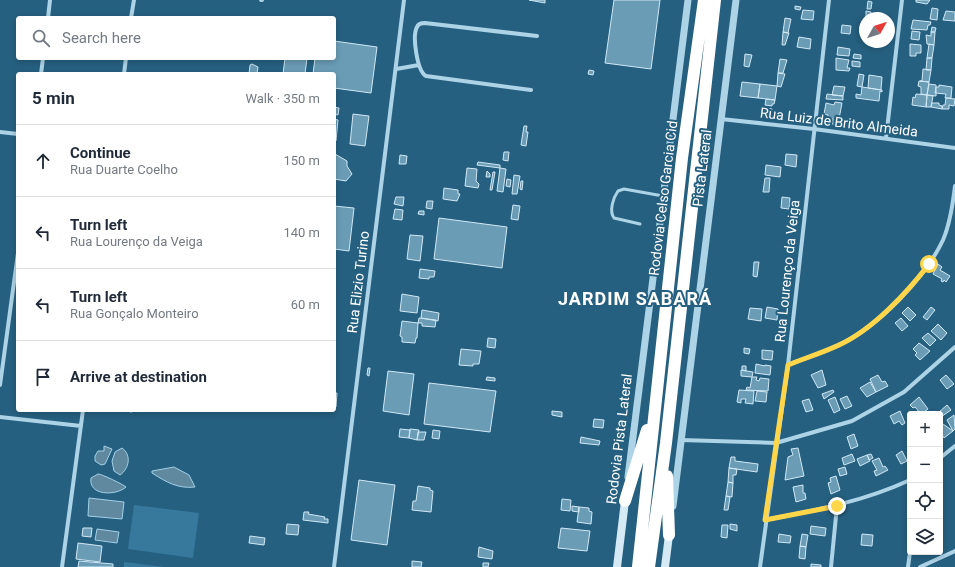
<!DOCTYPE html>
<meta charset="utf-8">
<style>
:root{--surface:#fff;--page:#f6f6f7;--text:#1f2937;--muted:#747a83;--line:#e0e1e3}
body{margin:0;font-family:Roboto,sans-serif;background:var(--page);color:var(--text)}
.controls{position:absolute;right:12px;bottom:12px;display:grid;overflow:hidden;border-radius:4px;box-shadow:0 2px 6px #0003}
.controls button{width:36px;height:36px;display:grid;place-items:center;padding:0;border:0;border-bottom:1px solid var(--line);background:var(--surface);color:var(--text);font:20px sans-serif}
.compass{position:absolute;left:859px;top:12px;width:36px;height:36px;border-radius:50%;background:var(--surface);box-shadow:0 2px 6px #0003;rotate:51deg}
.stop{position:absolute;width:12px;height:12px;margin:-9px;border:3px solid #ffd54a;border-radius:50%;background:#fff}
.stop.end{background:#ffd54a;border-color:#fff;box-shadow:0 1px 4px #0008}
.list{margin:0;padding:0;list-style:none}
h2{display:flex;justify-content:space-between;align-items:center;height:52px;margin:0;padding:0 16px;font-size:17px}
h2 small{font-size:13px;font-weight:400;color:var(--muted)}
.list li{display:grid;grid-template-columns:26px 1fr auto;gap:12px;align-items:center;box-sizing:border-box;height:72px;padding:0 16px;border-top:1px solid var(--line)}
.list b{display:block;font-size:15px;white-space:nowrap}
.list p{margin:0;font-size:13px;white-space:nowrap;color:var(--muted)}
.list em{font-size:13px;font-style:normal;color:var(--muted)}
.icon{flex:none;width:22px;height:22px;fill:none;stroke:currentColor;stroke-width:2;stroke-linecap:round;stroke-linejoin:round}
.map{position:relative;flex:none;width:955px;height:567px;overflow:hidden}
.search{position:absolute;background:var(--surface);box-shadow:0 2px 6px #0003;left:16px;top:16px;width:320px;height:44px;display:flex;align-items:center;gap:10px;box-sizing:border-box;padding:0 14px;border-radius:4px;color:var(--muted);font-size:15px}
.panel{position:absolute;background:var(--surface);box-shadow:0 2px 6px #0003;left:16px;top:72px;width:320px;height:340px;border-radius:4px}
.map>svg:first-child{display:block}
</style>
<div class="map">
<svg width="955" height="567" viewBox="0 0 955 567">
<rect width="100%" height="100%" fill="#266080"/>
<path fill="#36799c" d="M134 505 199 513 193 558 128 549Z
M124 562 165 567H124Z"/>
<path fill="#6089a0" stroke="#a1d0e7" d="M104 446 112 449 105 464 101 465 95 461V456L98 451H104Z
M122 448C132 455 129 469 120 475L114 471 112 461 115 452Z
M174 467 189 475 195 487C178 489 166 482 152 473V471Z
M98 474C102 474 124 485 126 487 116 496 88 496 91 478Z
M89 498 124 502 122 519 88 516Z
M97 529 119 532 117 543 95 540Z"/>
<path fill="#6a9cb6" stroke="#d0e8f5" d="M529 0H545V3Z
M614 0H660L651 69 605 63Z
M916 0H930L927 4 916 2Z
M868 1 872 2 871 9H867Z
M795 6 801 7 800 10 795 9Z
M932 8 938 9 937 20 930 19Z
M803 10 814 11 813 20 801 19Z
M866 11 871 12 870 18H866Z
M946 11 955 12V21L943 20Z
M874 14 887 16V18H874Z
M785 18 791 19 788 33 783 32Z
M913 20 931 22 930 25H928L927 30 911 29Z
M842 25 851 26 850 34 841 33Z
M932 27 936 28 935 32H931Z
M912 31 920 32 919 40 911 39Z
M783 32 789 33 785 45H782Z
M931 32H935L934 45 927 44 926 35 931 36Z
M799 37 811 39 810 49 797 47Z
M334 41 377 47 371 93 334 88V74H313L315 58H334Z
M910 44 921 45V53H916V56H910Z
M929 44 934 45 932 58H927Z
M838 47 850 49 849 56 837 55Z
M745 54 752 55 749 67 744 66Z
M854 54 861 55V59L853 58Z
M285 58H307L305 74H283Z
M836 58 849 60 847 68H850L849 71 836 70Z
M927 58H932L931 70H926Z
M780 59 787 60 783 73H778Z
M852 61 860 62V67L852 66Z
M252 64 258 67 257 74H249L250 65Z
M923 69 931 70 929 82 920 81H922Z
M589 70 594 71 593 75 588 74Z
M778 73 785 74 781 87 777 86Z
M859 74 864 75 862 87 857 86Z
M869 75 882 77 881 90 868 88Z
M919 81 929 82 927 95 921 94V87L918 86Z
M742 82 760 84 758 98 740 96Z
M760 84 777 86 775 100 758 98Z
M929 84 936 85V96L927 95Z
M939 85 952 87 951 98H945L946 94 935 93 936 87H939Z
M834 86 845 87 843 96 832 95Z
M862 87 882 90V92L880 91 879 101 856 98V94L861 95Z
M827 94 843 96V100L826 99Z
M916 94 927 95 926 107 912 105 913 97 915 98Z
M927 95 933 96 931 107H926Z
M946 98 955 99 954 106 949 105V109H942L943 105H945Z
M766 99 775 100 774 104H772V106L765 105Z
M835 102 842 103 838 124H832L833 119 828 118V115L824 114 826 103 834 105Z
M932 103H939V105L942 106V109L931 107Z
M334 107 339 108 338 115 334 114Z
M762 108 772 109 771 114H773V116L761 114Z
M353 114 369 116 365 146 350 144Z
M334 119 338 120 336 141 334 140Z
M524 126H527L526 132H528L526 146 521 145Z
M905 127 911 128 910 132 905 131Z
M504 152H509L508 161 503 160Z
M335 154 347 161V166L352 174 346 181 334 179Z
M786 154 797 155 796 167 785 165Z
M400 155 407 156 406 164H399Z
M478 162 500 165V168L477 165Z
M766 165 781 167 780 177 765 175Z
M467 168 477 169 476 181 479 184 478 188 465 186Z
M500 168 506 169 503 192 497 191Z
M487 171 490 174V177H486Z
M493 172H495L492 190H490Z
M514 175 520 176 517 194H512Z
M765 178H770L769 192H763Z
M507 179 511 180 510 187 506 186Z
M521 181H523L522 190 520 189Z
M444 188 458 190V194H460L457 201 443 199Z
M396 197H404L403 206 394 204Z
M782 197 790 198 789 209 781 208Z
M427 201H433L432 209 426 208Z
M513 205 520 206 518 220 511 219Z
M334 206 354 208 349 251 334 249Z
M395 209 403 210 402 220 393 219Z
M419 211H424V215L418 214Z
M439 218 507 227 502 268 434 259Z
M410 235 423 236 420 261 407 259Z
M754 262H759L757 277 753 276Z
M938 264 942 267 940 270 950 276 946 282 944 280 943 282 941 281 942 279 933 274Z
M420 269 435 271 434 277H429V279L419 278Z
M402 294 419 297 417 313 400 311Z
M767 307 778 309 777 320 765 318Z
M908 307 916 315 910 321 902 313Z
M931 307 935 310 927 320 923 317Z
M750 308 762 309 761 321 748 319Z
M422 310 439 313 438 321 421 318Z
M419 318 436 320 435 327 422 326V323H418Z
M901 318 908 326 902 331 895 323Z
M402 321 418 323 417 338H416L415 343 402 342V337L400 336Z
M938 324 947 333 941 340 931 331Z
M928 333 936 340 930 346 922 338Z
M488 338 496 339 495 348 487 347Z
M919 343 930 351 920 360 915 355 917 353 913 349Z
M744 348 750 349 749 354 744 353Z
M461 349 481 351 479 364H473V366L459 365Z
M762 350 773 351 772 360 762 359Z
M756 364 765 366V365L771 366 770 375 755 373Z
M742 366H746V371L742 370Z
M368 368H370L369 376 367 375Z
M741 370 753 372 752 377 741 376Z
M822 370 826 385 818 388 811 375Z
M388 371 414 374 409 415 383 411Z
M878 375 882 382 885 381 888 386 876 392 870 379Z
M946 375 954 384 947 389 940 380Z
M487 377 495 378V381L486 380Z
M752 377H757L756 380 759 381 760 378 769 379 768 391 746 390 747 387 750 388Z
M870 382 876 392 867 397 860 388Z
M429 383 496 391 490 432 424 424Z
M739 390 754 391 753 404 745 403 746 399H741V403L737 402Z
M833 390 834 392 824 399 822 394Z
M757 391 767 392 766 402 755 401Z
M334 393H337L336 407 334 406Z
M847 396 852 406 845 409 840 399Z
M835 397 840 410 834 413 828 400Z
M919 397 928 409 921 414 915 407 913 408 910 405Z
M809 399 813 410 806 412 802 401Z
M947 405 951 410 941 417 938 413Z
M119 410H132V412Z
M552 411 562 412V417L552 415Z
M900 411 905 423 902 425 899 421 894 424 890 416Z
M954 415 955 429 953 431 947 420Z
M594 419 604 420 603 428 593 427Z
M943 424 953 431 944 438 940 432V426Z
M400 429 410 430 409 438 399 437Z
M410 429 419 430 417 440 409 438Z
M433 430 440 431 439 439 432 438Z
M418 432H426L424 440H417Z
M854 434 858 446 851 449 847 437Z
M581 437 600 441 599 445 580 443Z
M798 448 804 476 785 480 788 457 793 455 791 449Z
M902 451 907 461 901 464 896 455Z
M852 454 855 461 844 465 842 458Z
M871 454 873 458 869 460 867 455Z
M867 455 870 461 860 466 857 459Z
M731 457H735V461L758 464 757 472 729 468Z
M879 458 883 467 885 466 888 470 876 476 874 471 877 470 872 461Z
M845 467 847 474 840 476 838 469Z
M729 468 737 469 736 475H733V483L728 482Z
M836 476 840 490 831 494 828 483 831 482 830 478Z
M359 480 395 485 387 545 351 540Z
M728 482 733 483 732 497 726 496Z
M803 485V493H805L806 499 796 502 793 487Z
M418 486 430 488V490L433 491 431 512 412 510 413 501H416Z
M726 496 730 497 728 510H724Z
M562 499 571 500 570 511 561 510Z
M572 506 579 507V512L572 511Z
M579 507 589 508V511L592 512 591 524 577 522Z
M304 512H309L308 514 325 517 324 519H328V523L303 520Z
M287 524 299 525 298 535 286 534Z
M730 524 737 525V531L730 529Z
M722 525H728L727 538 721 537Z
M811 526 826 528 825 536 810 534Z
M83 528H92L91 537 82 536Z
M561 528 590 531 587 551 558 548Z
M779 534 791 536 790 543 778 542Z
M802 534 808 535 806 547 800 546Z
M862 534 873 535 872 546 861 545Z
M250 536 265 538 264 545 249 543Z
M78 543 102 546 100 562 76 559Z
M800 546 806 547 805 559 799 558Z
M479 547 493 551 492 559 478 557Z
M79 561 113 564V567H78Z
M412 561 422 562 421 567H412Z
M483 563H489L488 567H483Z
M811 564 821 565V567H811Z"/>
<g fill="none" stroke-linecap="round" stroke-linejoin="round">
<path stroke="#add3e6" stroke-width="3" d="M640 224 614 218C609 211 613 198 618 191L624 189 663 196"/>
<path stroke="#add3e6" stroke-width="4" d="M261 0H262
M48 18 50 0
M131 18 134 0
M396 69 419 65
M41 74 43 58
M124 74 126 58
M531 90 426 76C417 71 412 36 417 27 418 24 422 23 425 23L537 36
M721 119 814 129 955 148
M0 132 18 134
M886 138 902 0
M788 365C805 358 823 353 839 345 878 327 925 278 943 240 950 224 953 203 955 186
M0 385 18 253
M0 417 81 426
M681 440 776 443 852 421 904 392 955 347
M940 458 955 446
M765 520C817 510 862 502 910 480
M62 567 83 410
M334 567 404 0
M760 567 788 365 829 0
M831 567 837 506
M908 567 910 552
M920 567 955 551"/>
<path stroke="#add3e6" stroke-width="7" d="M628 477 688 0
M673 506 736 0"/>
<path stroke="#d6eaf6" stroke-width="8" d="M617 567 625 501
M665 567 669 535"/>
<path stroke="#fff" stroke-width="12" d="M667 476 669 535
M625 501 647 430
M638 567 682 158 704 0
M649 567 666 443 715 0"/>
</g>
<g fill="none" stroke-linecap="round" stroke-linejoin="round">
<path stroke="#ffd54a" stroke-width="5" d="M837 506 765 520 788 365C805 358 822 353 839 345 872 330 907 293 929 264"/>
</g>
<g text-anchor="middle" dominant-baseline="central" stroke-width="4" stroke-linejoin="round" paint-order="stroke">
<g font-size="14" fill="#fff" stroke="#266080">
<text transform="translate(839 122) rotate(7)">Rua Luiz de Brito Almeida</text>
<text transform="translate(702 168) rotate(-83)">Pista Lateral</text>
<text transform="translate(663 198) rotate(-83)">Rodovia Celso Garcia Cid</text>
<text transform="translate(787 271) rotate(-84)">Rua Lourenço da Veiga</text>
<text transform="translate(358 282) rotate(-83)">Rua Elizio Turino</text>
<text transform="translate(619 439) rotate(-83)">Rodovia Pista Lateral</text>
</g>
<g font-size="18" font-weight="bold" letter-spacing="1" fill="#fff" stroke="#266080">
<text x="635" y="298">JARDIM SABARÁ</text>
</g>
</g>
</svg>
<div class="controls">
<button>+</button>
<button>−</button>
<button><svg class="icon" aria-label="locate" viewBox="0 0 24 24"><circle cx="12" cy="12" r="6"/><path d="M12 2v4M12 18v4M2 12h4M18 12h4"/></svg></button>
<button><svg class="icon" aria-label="layers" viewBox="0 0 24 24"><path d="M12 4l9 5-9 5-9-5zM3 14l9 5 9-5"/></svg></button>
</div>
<svg class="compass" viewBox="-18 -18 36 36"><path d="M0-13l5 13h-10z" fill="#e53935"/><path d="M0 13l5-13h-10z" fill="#747a83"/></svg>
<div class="stop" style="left:929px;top:264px"></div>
<div class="stop end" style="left:837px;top:506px"></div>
<div class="search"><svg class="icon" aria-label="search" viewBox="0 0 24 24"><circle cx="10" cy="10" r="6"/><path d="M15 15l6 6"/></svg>Search here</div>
<section class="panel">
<h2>5 min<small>Walk · 350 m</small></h2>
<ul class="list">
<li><svg class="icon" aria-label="ahead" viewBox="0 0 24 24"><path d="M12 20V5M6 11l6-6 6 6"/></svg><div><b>Continue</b><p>Rua Duarte Coelho</p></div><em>150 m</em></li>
<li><svg class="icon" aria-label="left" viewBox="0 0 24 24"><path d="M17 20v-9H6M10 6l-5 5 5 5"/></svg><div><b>Turn left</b><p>Rua Lourenço da Veiga</p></div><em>140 m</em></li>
<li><svg class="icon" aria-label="left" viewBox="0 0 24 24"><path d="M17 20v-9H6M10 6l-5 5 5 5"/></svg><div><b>Turn left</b><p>Rua Gonçalo Monteiro</p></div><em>60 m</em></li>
<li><svg class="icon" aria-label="arrive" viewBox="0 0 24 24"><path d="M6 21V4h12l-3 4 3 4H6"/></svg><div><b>Arrive at destination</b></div></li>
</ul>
</section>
</div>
